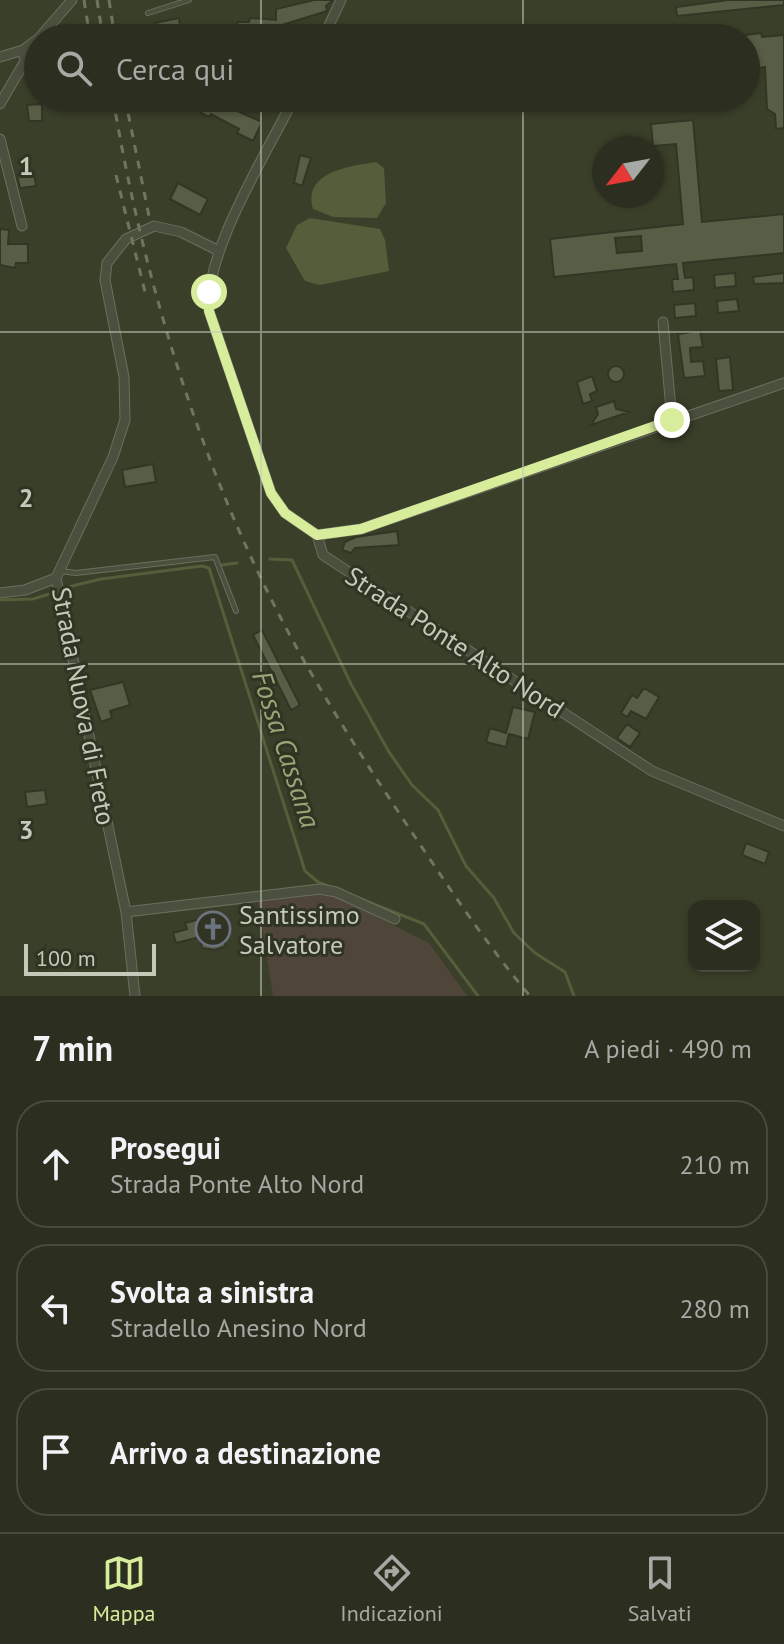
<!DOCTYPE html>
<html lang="it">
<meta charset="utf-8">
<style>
:root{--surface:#2c2f1f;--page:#383b2c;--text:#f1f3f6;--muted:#a6a9a4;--line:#484a3d;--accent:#d7ed9b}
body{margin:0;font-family:"PT Sans",sans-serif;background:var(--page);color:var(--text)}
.controls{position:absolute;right:24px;bottom:24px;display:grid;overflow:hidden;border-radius:16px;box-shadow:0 2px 6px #0004}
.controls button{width:72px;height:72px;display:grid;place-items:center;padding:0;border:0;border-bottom:2px solid var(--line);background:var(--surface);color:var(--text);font:40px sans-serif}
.compass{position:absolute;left:592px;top:136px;width:72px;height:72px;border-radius:50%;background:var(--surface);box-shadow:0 2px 6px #0004;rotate:239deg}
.scale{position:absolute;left:24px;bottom:20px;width:132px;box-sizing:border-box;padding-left:8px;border:4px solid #c5c9b9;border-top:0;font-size:22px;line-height:28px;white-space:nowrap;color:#c5c9b9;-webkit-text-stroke:6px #303422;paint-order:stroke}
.stop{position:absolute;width:24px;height:24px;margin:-18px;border:6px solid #d7ed9b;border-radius:50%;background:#fff}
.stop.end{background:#d7ed9b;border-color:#fff;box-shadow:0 2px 8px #0008}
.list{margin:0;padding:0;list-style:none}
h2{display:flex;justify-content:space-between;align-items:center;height:104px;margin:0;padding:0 32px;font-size:34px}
h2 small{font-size:26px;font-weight:400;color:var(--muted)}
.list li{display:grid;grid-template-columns:52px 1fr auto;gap:24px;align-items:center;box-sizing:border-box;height:128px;margin:0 16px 16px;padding:0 16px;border:2px solid var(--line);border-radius:32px}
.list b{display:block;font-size:30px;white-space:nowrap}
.list p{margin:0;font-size:26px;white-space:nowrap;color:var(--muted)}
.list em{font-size:26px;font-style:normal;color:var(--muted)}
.icon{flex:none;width:44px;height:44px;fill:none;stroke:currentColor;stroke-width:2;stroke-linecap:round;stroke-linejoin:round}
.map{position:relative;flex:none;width:784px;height:996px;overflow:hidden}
.search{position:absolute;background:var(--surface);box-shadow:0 2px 6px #0004;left:24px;right:24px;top:24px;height:88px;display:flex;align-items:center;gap:20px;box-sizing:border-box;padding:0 28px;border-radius:44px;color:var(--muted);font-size:30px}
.sheet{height:536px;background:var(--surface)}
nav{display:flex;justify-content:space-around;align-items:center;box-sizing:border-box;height:112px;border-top:2px solid var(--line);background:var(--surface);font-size:22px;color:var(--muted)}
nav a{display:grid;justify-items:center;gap:4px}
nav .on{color:var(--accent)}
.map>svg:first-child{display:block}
</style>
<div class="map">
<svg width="784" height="996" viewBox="0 0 784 996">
<rect width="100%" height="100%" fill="#3a3f29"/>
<path fill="#504539" d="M318 894 333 895 429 943 467 996H273L258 901Z"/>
<path fill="#555d3a" d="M376 162 384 168 386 203 377 218 333 217 313 209C302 172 350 166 376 162Z
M310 218 380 229 385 240 389 271 320 285 305 281 286 248 297 225Z"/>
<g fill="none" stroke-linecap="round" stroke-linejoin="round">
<path stroke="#555d3a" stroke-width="3" d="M270 559 292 560 351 684 389 752 412 785 438 810 466 866 494 898 514 933 535 953 565 972 574 996
M222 565 237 563
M64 588 101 579 202 566 209 568 305 871 318 882 424 924 478 996
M0 600 33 599 56 592"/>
</g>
<path fill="#585d46" stroke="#323624" stroke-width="2" fill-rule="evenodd" d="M314 0H333L326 6 327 11 282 25V38L254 32 253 38H236L238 22H249L250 18 276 20V9Z
M729 0H784V5L677 16 676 7Z
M179 18 180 28 157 32 155 23Z
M761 33 762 37 784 35V128L776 129 775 114 767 109 765 67 759 68 758 60 746 62V35Z
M206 103 218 109 220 103 262 122 253 141 237 133 239 129 211 114 209 117 201 113Z
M42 104V121H29L27 105Z
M693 120 702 222 784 214V253L683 263 685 278 693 277 694 290 673 292 672 279H678L676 264 554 277 550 239 683 224 676 144 653 146 651 124ZM641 236 642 251 617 253 615 238Z
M300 155 311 158 302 186 294 183Z
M34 173 36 186 20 188 17 175Z
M178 183 208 199 200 215 170 199Z
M0 229 9 230 8 244H28V263H16L15 268 0 265Z
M735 273 736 286 715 288 714 275Z
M784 273V283L754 284 753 277Z
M737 299 739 311 718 313 717 301Z
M695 303 696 316 675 318 674 305Z
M700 331 703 347 690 348 691 362 703 361 705 376 684 378 678 334Z
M730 357 733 390 719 391 716 359Z
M608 374a8 8 0 1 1 16 0a8 8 0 1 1-16 0Z
M592 376 597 391 590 394 592 401 583 404 577 382Z
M614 401 616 409 629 412 591 425 598 414 596 407Z
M153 464 156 482 125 487 122 470Z
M397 531 399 545 355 548 351 553 342 550 345 542 356 537Z
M262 630 300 705 291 710 253 635Z
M123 682 130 705 110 711 112 718 101 722 90 690Z
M644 688 659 697 646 719 631 711 627 717 621 713 632 695 637 698Z
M513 707 535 712 528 739 509 734 506 747 486 742 490 728 506 733Z
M627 724 640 733 630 747 617 738Z
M45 790 47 804 27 807 25 792Z
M746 843 769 852 765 864 742 855Z
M215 915 226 946 215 950 202 948 200 937 176 943 173 933 187 929 185 923Z"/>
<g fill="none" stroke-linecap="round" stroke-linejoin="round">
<g stroke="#6b6f5e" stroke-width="6">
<path id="lane" d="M148 13 189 0
M60 571 76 573 215 557 236 611"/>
</g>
<g stroke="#6b6f5e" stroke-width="11">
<path id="street" d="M39 38 72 0
M323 38 341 0
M0 57 23 50 38 39
M294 98C267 153 204 252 209 311L271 493 285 513 317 535 323 555 652 771 784 826
M0 104 25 61 23 50
M0 139 22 226
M663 322 672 420
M317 535 361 529 784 383
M0 593 25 590 56 578
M126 912 320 889 336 892 395 919
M135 996 126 912 56 578 113 457 125 420 124 377 105 280 107 263 126 239 154 226 181 232 219 251"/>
</g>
<use href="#lane" stroke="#4b4f3d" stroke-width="4"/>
<use href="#street" stroke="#4b4f3d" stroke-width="9"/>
<path stroke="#70755f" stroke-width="3" stroke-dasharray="8 8" stroke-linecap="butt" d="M84 0 90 38
M97 0 103 38
M109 0 115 38
M113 98C145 290 207 489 303 659 337 719 375 777 413 834 450 889 487 945 530 996
M125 98 149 216
M116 175 145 292"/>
</g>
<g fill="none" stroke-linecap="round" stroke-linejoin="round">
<path stroke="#d7ed9b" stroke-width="10" d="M209 292V311L271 493 285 513 317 535 361 529 672 420"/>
</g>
<path fill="none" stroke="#c5c9b9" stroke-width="2" stroke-opacity="0.55" d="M261 0V38M523 0V38M261 98V996M523 98V996M0 332H784M0 664H784"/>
<defs>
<g id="church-ring" transform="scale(1.8)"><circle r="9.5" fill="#303422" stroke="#6b7280" stroke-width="1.5"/><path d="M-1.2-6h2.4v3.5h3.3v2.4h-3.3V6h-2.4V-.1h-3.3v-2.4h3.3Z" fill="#6b7280"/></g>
</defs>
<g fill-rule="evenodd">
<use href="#church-ring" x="213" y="929"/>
</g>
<g text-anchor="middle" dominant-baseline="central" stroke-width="6" stroke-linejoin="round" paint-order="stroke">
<g font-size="26" fill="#c5c9b9" stroke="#303422">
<text transform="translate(455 642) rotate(33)">Strada Ponte Alto Nord</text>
<text transform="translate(84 706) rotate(79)">Strada Nuova di Freto</text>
</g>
<g font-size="26" fill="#c5c9b9" stroke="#303422" text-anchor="start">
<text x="239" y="914">Santissimo<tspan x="239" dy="30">Salvatore</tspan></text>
</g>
<g font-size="28" font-style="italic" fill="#9aa477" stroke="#303422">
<text transform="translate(287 749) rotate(72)">Fossa Cassana</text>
</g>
</g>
<g font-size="26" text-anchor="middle" font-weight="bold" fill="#c5c9b9" stroke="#303422" stroke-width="6" stroke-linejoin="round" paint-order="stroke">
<text x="26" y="175">1</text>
<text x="26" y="507">2</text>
<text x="26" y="839">3</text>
</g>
</svg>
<div class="controls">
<button><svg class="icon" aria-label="layers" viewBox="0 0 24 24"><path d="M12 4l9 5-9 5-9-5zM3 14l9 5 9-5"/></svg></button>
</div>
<svg class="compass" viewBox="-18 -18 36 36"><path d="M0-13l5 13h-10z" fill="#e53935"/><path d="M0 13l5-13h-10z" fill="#a6a9a4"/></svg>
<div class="scale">100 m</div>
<div class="stop" style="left:209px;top:292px"></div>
<div class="stop end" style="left:672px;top:420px"></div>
<div class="search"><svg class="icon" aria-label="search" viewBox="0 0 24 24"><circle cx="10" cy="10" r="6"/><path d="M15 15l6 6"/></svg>Cerca qui</div>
</div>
<section class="sheet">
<h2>7 min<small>A piedi · 490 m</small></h2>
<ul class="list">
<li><svg class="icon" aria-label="ahead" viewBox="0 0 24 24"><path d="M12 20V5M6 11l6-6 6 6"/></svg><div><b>Prosegui</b><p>Strada Ponte Alto Nord</p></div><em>210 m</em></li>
<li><svg class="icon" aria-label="left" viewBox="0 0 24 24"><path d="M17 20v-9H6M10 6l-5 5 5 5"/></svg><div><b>Svolta a sinistra</b><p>Stradello Anesino Nord</p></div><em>280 m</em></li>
<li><svg class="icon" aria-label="arrive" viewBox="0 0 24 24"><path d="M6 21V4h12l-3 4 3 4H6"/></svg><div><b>Arrivo a destinazione</b></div></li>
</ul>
</section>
<nav>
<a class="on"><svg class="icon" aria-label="map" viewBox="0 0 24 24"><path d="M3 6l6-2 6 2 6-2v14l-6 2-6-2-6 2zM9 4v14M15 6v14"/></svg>Mappa</a>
<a><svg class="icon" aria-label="directions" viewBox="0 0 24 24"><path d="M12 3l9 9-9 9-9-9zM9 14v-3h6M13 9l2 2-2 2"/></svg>Indicazioni</a>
<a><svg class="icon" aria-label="saved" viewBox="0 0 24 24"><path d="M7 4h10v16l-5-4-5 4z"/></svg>Salvati</a>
</nav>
